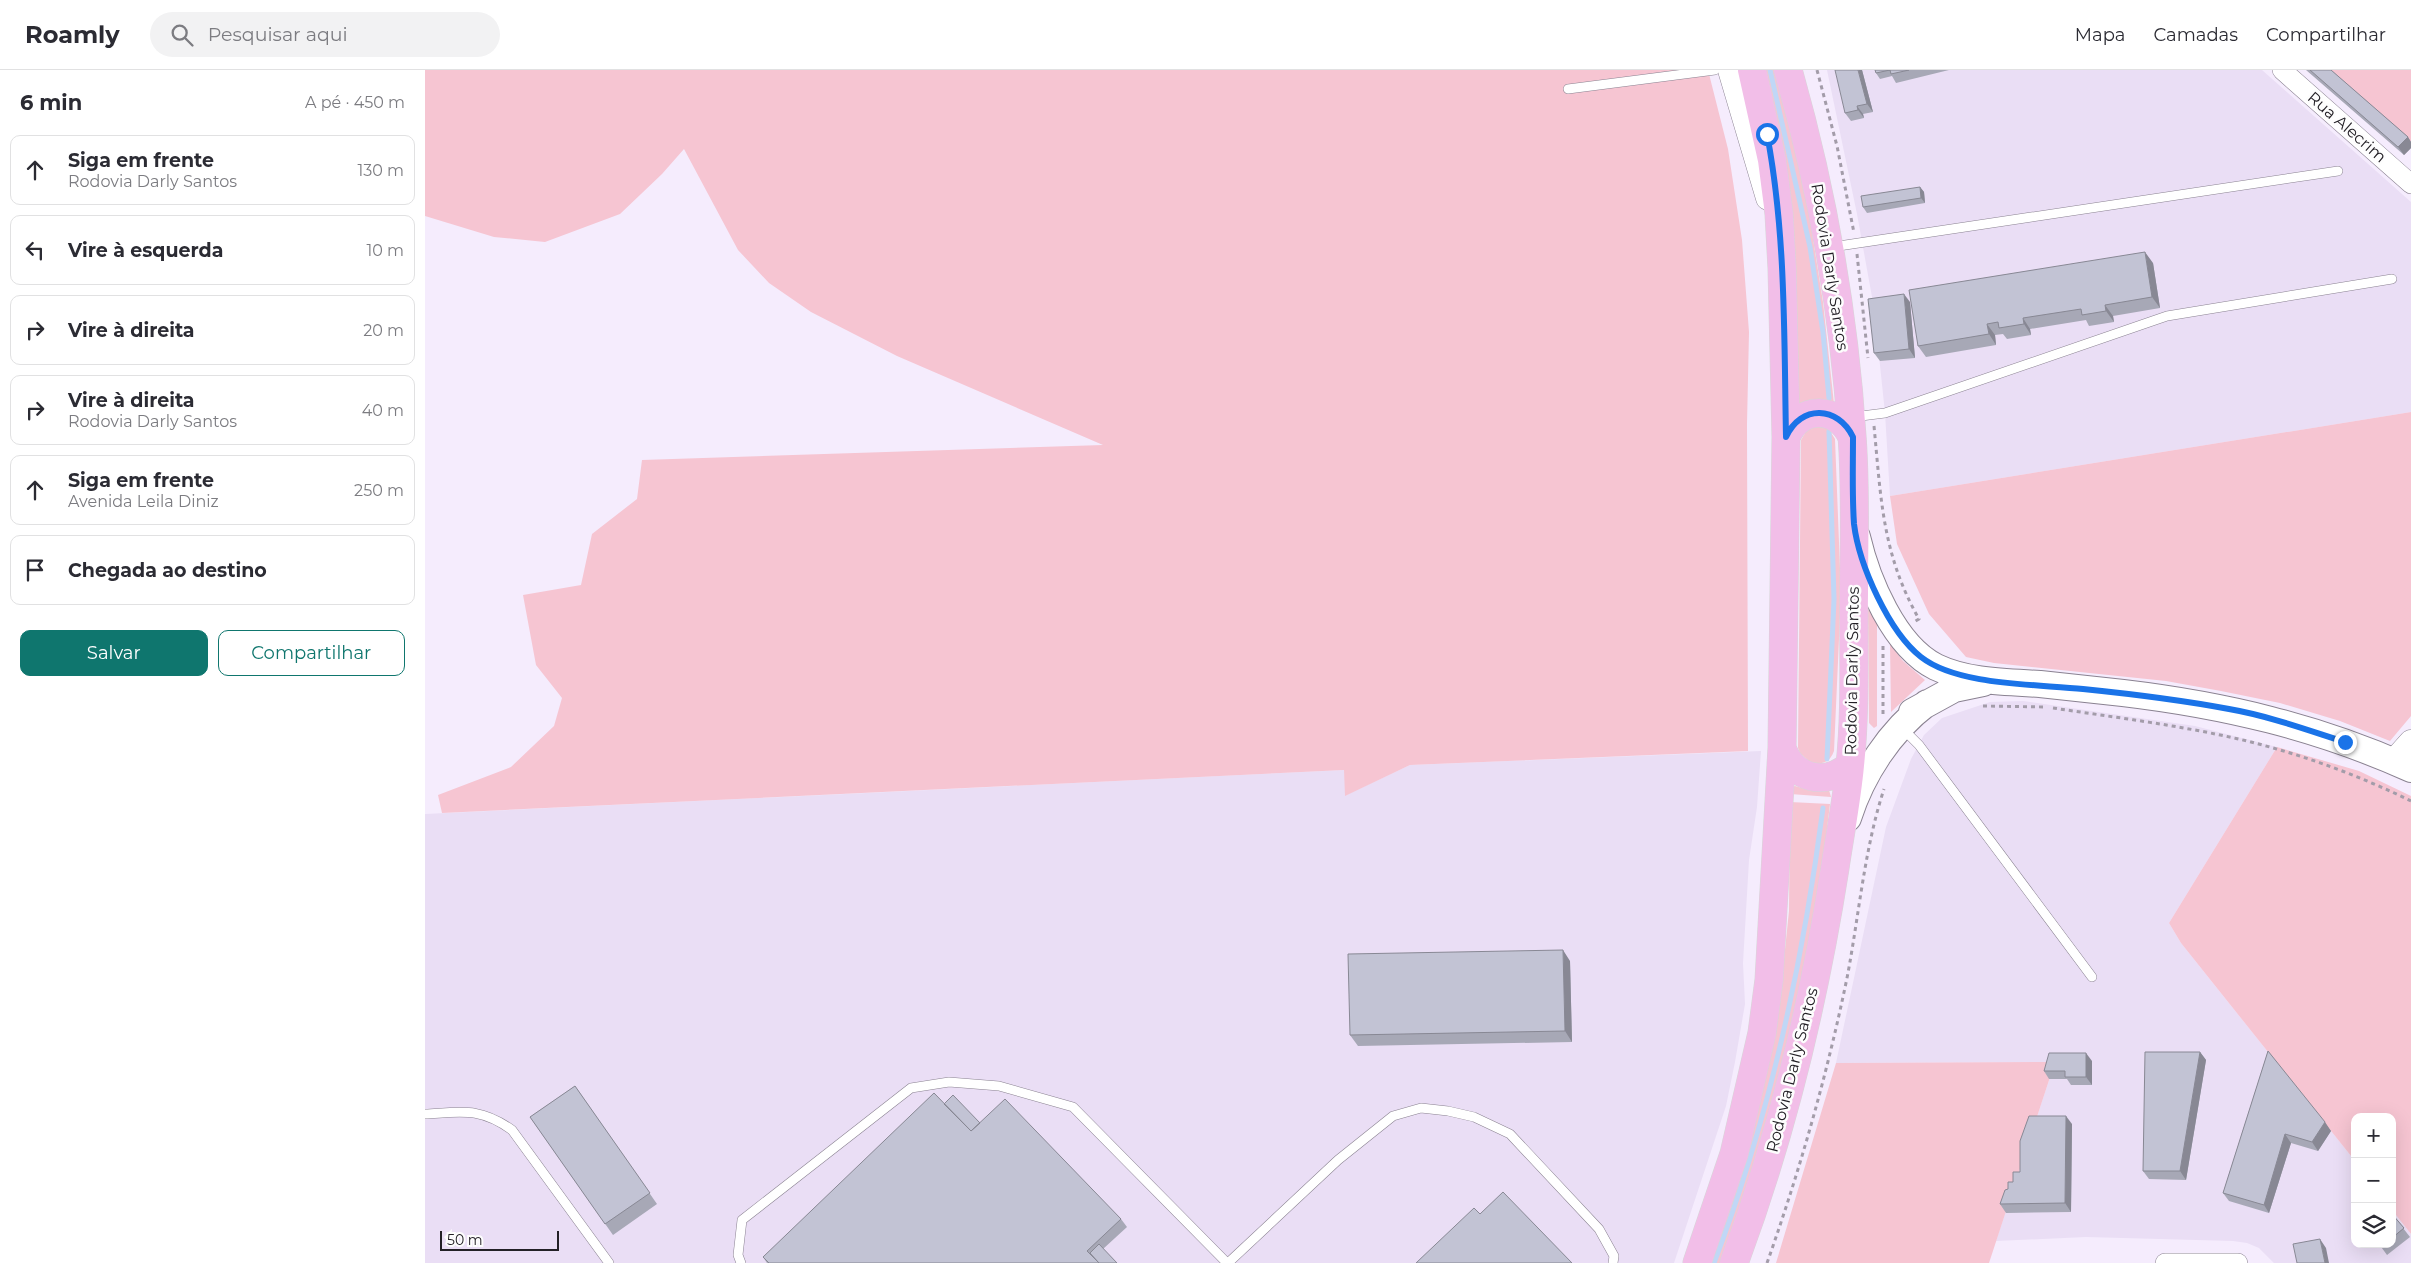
<!DOCTYPE html>
<html lang="pt">
<meta charset="utf-8">
<style>
:root{--surface:#fff;--page:#f2f2f3;--text:#2b2b33;--muted:#7c7c81;--line:#e1e1e2;--accent:#0f766e}
body{margin:0;font-family:Montserrat,sans-serif;background:var(--page);color:var(--text)}
.controls{position:absolute;right:15px;bottom:15px;display:grid;overflow:hidden;border-radius:10px;box-shadow:0 5px 20px #0002}
.controls button{width:45px;height:45px;display:grid;place-items:center;padding:0;border:0;border-bottom:1px solid var(--line);background:var(--surface);color:var(--text);font:25px sans-serif}
.scale{position:absolute;left:15px;bottom:12px;width:119px;box-sizing:border-box;padding-left:5px;border:2px solid #232026;border-top:0;font-size:14px;line-height:18px;white-space:nowrap;color:#232026;-webkit-text-stroke:4px #fdfdfd;paint-order:stroke}
.stop{position:absolute;width:15px;height:15px;margin:-11px;border:4px solid #1a73e8;border-radius:50%;background:#fff}
.stop.end{background:#1a73e8;border-color:#fff;box-shadow:0 1px 5px #0008}
.list{margin:0;padding:0;list-style:none}
h2{display:flex;justify-content:space-between;align-items:center;height:65px;margin:0;padding:0 20px;font-size:21px}
h2 small{font-size:16px;font-weight:400;color:var(--muted)}
.list li{display:grid;grid-template-columns:32px 1fr auto;gap:15px;align-items:center;box-sizing:border-box;height:70px;margin:0 10px 10px;padding:0 10px;border:1px solid var(--line);border-radius:10px}
.list b{display:block;font-size:19px;white-space:nowrap}
.list p{margin:0;font-size:16px;white-space:nowrap;color:var(--muted)}
.list em{font-size:16px;font-style:normal;color:var(--muted)}
.actions{display:flex;gap:10px;padding:15px 20px}
.actions a{flex:1;padding:11px 0;border:1px solid var(--accent);border-radius:10px;text-align:center;font-size:18px;color:var(--accent)}
.actions .main{background:var(--accent);color:#fff}
.icon{flex:none;width:28px;height:28px;fill:none;stroke:currentColor;stroke-width:2;stroke-linecap:round;stroke-linejoin:round}
.map{position:relative;flex:none;width:1986px;height:1193px;overflow:hidden}
header{display:flex;align-items:center;gap:30px;box-sizing:border-box;height:70px;padding:0 25px;background:var(--surface);border-bottom:1px solid var(--line)}
header strong{font-size:24px}
nav{display:flex;gap:28px;margin-inline-start:auto;font-size:18px}
.search{width:350px;height:45px;background:var(--page);display:flex;align-items:center;gap:12px;box-sizing:border-box;padding:0 18px;border-radius:28px;color:var(--muted);font-size:19px}
main{display:flex}
aside{flex:1;background:var(--surface)}
.map>svg:first-child{display:block}
</style>
<header>
<strong>Roamly</strong>
<div class="search"><svg class="icon" aria-label="search" viewBox="0 0 24 24"><circle cx="10" cy="10" r="6"/><path d="M15 15l6 6"/></svg>Pesquisar aqui</div>
<nav><a>Mapa</a><a>Camadas</a><a>Compartilhar</a></nav>
</header>
<main>
<aside>
<h2>6 min<small>A pé · 450 m</small></h2>
<ul class="list">
<li><svg class="icon" aria-label="ahead" viewBox="0 0 24 24"><path d="M12 20V5M6 11l6-6 6 6"/></svg><div><b>Siga em frente</b><p>Rodovia Darly Santos</p></div><em>130 m</em></li>
<li><svg class="icon" aria-label="left" viewBox="0 0 24 24"><path d="M17 20v-9H6M10 6l-5 5 5 5"/></svg><div><b>Vire à esquerda</b></div><em>10 m</em></li>
<li><svg class="icon" aria-label="right" viewBox="0 0 24 24"><path d="M7 20v-9h11M14 6l5 5-5 5"/></svg><div><b>Vire à direita</b></div><em>20 m</em></li>
<li><svg class="icon" aria-label="right" viewBox="0 0 24 24"><path d="M7 20v-9h11M14 6l5 5-5 5"/></svg><div><b>Vire à direita</b><p>Rodovia Darly Santos</p></div><em>40 m</em></li>
<li><svg class="icon" aria-label="ahead" viewBox="0 0 24 24"><path d="M12 20V5M6 11l6-6 6 6"/></svg><div><b>Siga em frente</b><p>Avenida Leila Diniz</p></div><em>250 m</em></li>
<li><svg class="icon" aria-label="arrive" viewBox="0 0 24 24"><path d="M6 21V4h12l-3 4 3 4H6"/></svg><div><b>Chegada ao destino</b></div></li>
</ul>
<div class="actions"><a class="main">Salvar</a><a>Compartilhar</a></div>
</aside>
<div class="map">
<svg width="1986" height="1193" viewBox="0 0 1986 1193">
<rect width="100%" height="100%" fill="#f5ecfd"/>
<path fill="#eadef5" d="M1402 0H1837L1986 132V342L1465 426 1460 343 1449 238 1432 144Z
M1598 631 1770 656 1852 677 1744 853 1756 873 1930 1091V1174H1967V1140L1986 1164V1193H1849L1834 1178 1822 1173 1808 1171 1661 1167 1571 1171 1630 992 1411 993 1461 757 1486 689 1499 665 1517 648 1565 632Z
M1336 681 1332 737 1324 790 1318 893 1320 934 1310 992 1301 1036 1249 1193H0V744L920 700 921 725 985 695Z"/>
<path fill="#f6c5d2" d="M0 0H1283L1303 79 1317 170 1324 262 1322 354 1323 681 985 695 920 726 919 700 17 743 13 725 86 697 129 656 137 628 111 595 98 525 156 515 167 464 212 429 217 390 678 375 472 286 386 242 344 213 313 180 259 79 237 104 195 144 120 172 69 167 0 146Z
M1335 0H1351L1382 131 1398 232 1409 334 1388 330 1370 338Z
M1902 0H1986V73Z
M1986 342V646L1965 671 1915 651 1855 633 1796 621 1741 611 1569 593 1541 587 1504 544 1472 474 1465 426Z
M1402 356 1410 369 1416 524 1409 681C1405 692 1398 694 1387 694L1375 683 1373 678 1376 370 1383 358Z
M1446 539 1452 554V656L1449 658 1444 653 1443 540Z
M1465 574 1478 591 1500 610 1466 642Z
M1852 677 1934 701 1986 726V1164L1967 1140V1047H1930V1091L1756 873 1744 853Z
M1370 716 1388 721 1404 720 1406 727 1365 724V718Z
M1365 732 1405 734C1393 839 1374 944 1345 1046 1330 1095 1312 1144 1296 1193H1282L1353 947 1364 841Z
M1630 992 1564 1193H1351L1411 993Z"/>
<g fill="none" stroke-linecap="round" stroke-linejoin="round">
<path stroke="#c0d7f6" stroke-width="5" d="M1345 0 1385 177 1398 262 1404 328
M1402 689 1409 529 1404 361
M1289 1193C1345 1047 1378 892 1398 738"/>
<g stroke="#8a8291" stroke-width="10">
<path id="service" d="M1143 19 1290 0
M1407 177 1913 101
M1428 347 1460 343 1742 246 1967 209
M1477 658 1494 675 1667 907
M0 1044C37 1042 55 1037 87 1060L184 1193
M316 1193 313 1185 317 1150 486 1018 524 1012 574 1016 648 1037 802 1193
M803 1193 913 1090 968 1046 996 1038 1023 1041 1049 1047 1085 1064 1174 1159 1189 1186 1188 1193"/>
</g>
<g stroke="#8a8291" stroke-width="20">
<path id="minor" d="M1857 0 1986 114
M1740 1193H1813"/>
</g>
<g stroke="#8a8291" stroke-width="25">
<path id="tertiary" d="M1305 0 1343 128
M1969 691 1986 672"/>
</g>
<g stroke="#8a8291" stroke-width="28">
<path id="secondary" d="M1432 467C1442 510 1469 576 1511 597 1542 612 1581 612 1615 614 1642 617 1670 620 1698 623 1799 635 1893 657 1986 699
M1487 642 1529 619 1558 613
M1423 748C1437 704 1465 661 1502 633"/>
</g>
<g stroke="#d7d7d8" stroke-width="29">
<path id="primary" d="M1361 367C1376 334 1413 336 1427 367
M1357 678C1368 709 1401 717 1425 695
M1272 1193 1309 1084 1337 963 1344 910 1357 678 1361 367 1357 198 1354 144 1347 90 1327 0
M1309 1193C1357 1065 1389 932 1410 798 1415 764 1422 729 1425 695 1431 639 1428 581 1429 524 1429 472 1431 418 1427 366 1419 242 1397 119 1363 0"/>
</g>
<path stroke="#a39ca9" stroke-width="3" stroke-dasharray="4 4" stroke-linecap="butt" d="M1392 0 1412 76 1429 163
M1432 184 1443 288
M1449 356C1456 428 1457 484 1494 549L1489 552
M1458 576V645
M1558 636 1622 637
M1628 638C1694 648 1761 656 1826 672 1881 686 1935 706 1986 731
M1342 1193C1375 1100 1402 1005 1422 908 1434 846 1439 780 1459 719"/>
<use href="#service" stroke="#fff" stroke-width="9"/>
<use href="#minor" stroke="#fff" stroke-width="19"/>
<use href="#tertiary" stroke="#fff" stroke-width="24"/>
<use href="#secondary" stroke="#fff" stroke-width="26"/>
<use href="#primary" stroke="#f2bee8" stroke-width="28"/>
</g>
<path fill="#a7a8b6" d="M1437 0 1448 42 1438 44 1439 48 1426 51 1420 43Z
M1450 0H1524L1471 13 1467 6 1455 9 1451 3Z
M1881 0H1906L1983 67 1986 72V78L1979 85Z
M1495 117 1499 122 1500 133 1442 143 1438 137Z
M1728 193 1735 238 1688 246 1689 252 1664 256 1661 250 1605 259 1606 265 1582 269 1578 264 1570 265 1571 275 1501 287 1493 276Z
M1485 232 1490 288 1455 291 1449 283Z
M1145 891 1147 972 933 976 925 965Z
M1843 981 1906 1061 1893 1081 1866 1073 1844 1143 1804 1131 1798 1123Z
M1775 982 1781 990 1761 1110 1724 1109 1718 1101Z
M1667 991V1015H1646L1642 1009H1624L1619 1001Z
M150 1016 232 1134 188 1165 105 1047Z
M519 1034 555 1053 696 1149 702 1157 678 1179 692 1193H342L338 1187Z
M1647 1054 1646 1142 1581 1143 1575 1134 1588 1112 1595 1102Z
M1967 1144 1985 1167 1962 1185 1954 1174H1967Z"/>
<path fill="#888894" d="M1433 0H1437L1448 42 1442 34Z
M1432 36 1438 44 1439 48 1433 40Z
M1983 67 1986 72V78L1979 85 1973 77Z
M1495 117 1499 122 1500 133 1496 128Z
M1720 182 1728 193 1735 238 1727 227Z
M1479 224 1485 232 1490 288 1484 279Z
M1680 235 1688 246 1689 252 1681 241Z
M1598 248 1605 259 1606 265 1599 254Z
M1562 254 1570 265 1571 275 1564 264Z
M1138 880 1145 891 1147 972 1140 961Z
M1775 982 1781 990 1761 1110 1755 1101Z
M1661 983 1667 991V1015L1661 1007Z
M1641 1046 1647 1054 1646 1142 1640 1133Z
M1900 1052 1906 1061 1893 1081 1887 1072Z
M1860 1064 1866 1073 1844 1143 1839 1135Z
M1895 1169 1901 1178 1904 1193H1900Z"/>
<path fill="#c2c3d4" stroke="#888894" d="M1410 0H1433L1442 34 1432 36 1433 40 1420 43Z
M1450 0H1465L1451 3Z
M1465 0H1484L1466 4Z
M1885 0H1906L1983 67 1973 77Z
M1495 117 1496 128 1438 137 1436 126Z
M1720 182 1727 227 1680 235 1681 241 1657 245 1656 239 1598 248 1599 254 1574 258 1573 252 1562 254 1564 264 1493 276 1484 220Z
M1479 224 1484 279 1449 283 1443 229Z
M1138 880 1140 961 925 965 923 884Z
M1843 981 1900 1052 1887 1072 1860 1064 1839 1135 1798 1123Z
M1720 982H1775L1755 1101H1718Z
M1624 983H1661V1007H1640V1001H1619Z
M150 1016 225 1123 180 1154 105 1047Z
M509 1023 546 1061 580 1029 696 1149 662 1181 674 1193H344L338 1187Z
M528 1025 555 1053 546 1061 519 1034Z
M1604 1046H1641L1640 1133 1575 1134 1580 1120 1583 1119V1112H1588V1102H1595V1071Z
M1078 1122 1147 1193H991L1049 1138 1055 1144Z
M1967 1144 1979 1158 1967 1168Z
M1895 1169 1900 1193H1872L1868 1174Z
M674 1174 692 1193H674L665 1183Z"/>
<g fill="none" stroke-linecap="round" stroke-linejoin="round">
<path stroke="#1a73e8" stroke-width="6" d="M1342 64C1361 164 1359 266 1361 367 1376 334 1413 336 1428 367 1428 396 1427 426 1429 454 1434 495 1464 562 1496 587 1533 616 1612 614 1658 619 1707 624 1756 630 1804 639 1844 646 1882 660 1920 672"/>
</g>
<g text-anchor="middle" dominant-baseline="central" stroke-width="5" stroke-linejoin="round" paint-order="stroke">
<g font-size="16" fill="#232026" stroke="#fdfdfd">
<text transform="translate(1922 57) rotate(41)">Rua Alecrim</text>
<text transform="translate(1405 197) rotate(81)">Rodovia Darly Santos</text>
<text transform="translate(1427 601) rotate(-89)">Rodovia Darly Santos</text>
<text transform="translate(1367 1000) rotate(-76)">Rodovia Darly Santos</text>
</g>
</g>
</svg>
<div class="controls">
<button>+</button>
<button>−</button>
<button><svg class="icon" aria-label="layers" viewBox="0 0 24 24"><path d="M12 4l9 5-9 5-9-5zM3 14l9 5 9-5"/></svg></button>
</div>
<div class="scale">50 m</div>
<div class="stop" style="left:1342px;top:64px"></div>
<div class="stop end" style="left:1920px;top:672px"></div>
</div>
</main>
